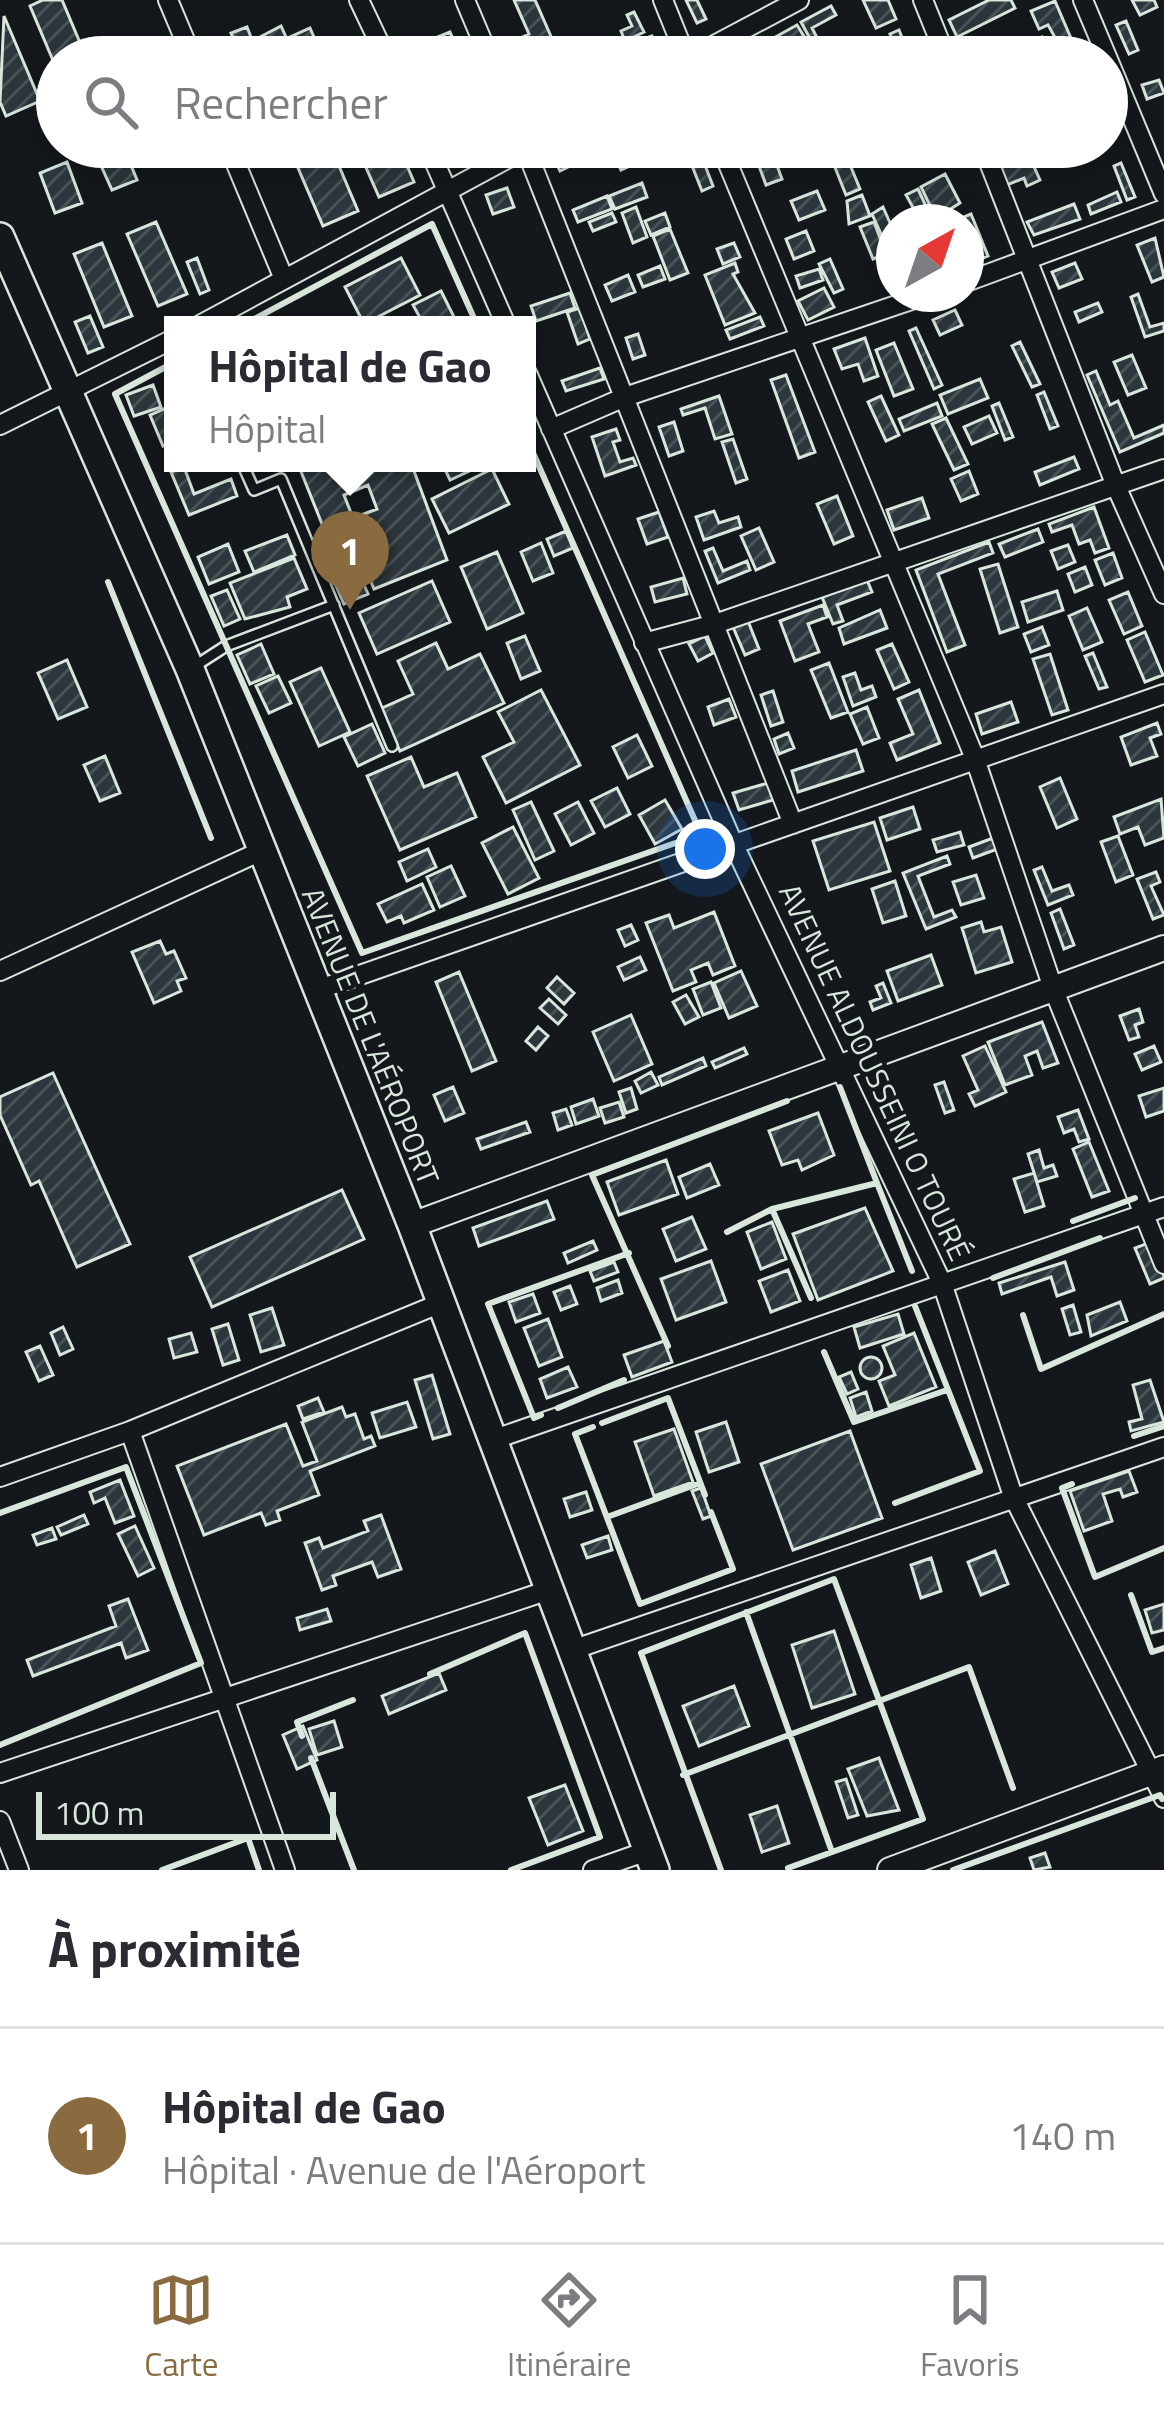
<!DOCTYPE html>
<html lang="fr">
<meta charset="utf-8">
<style>
:root{--surface:#fff;--page:#f7f7f7;--text:#2b2b33;--muted:#7c7c81;--line:#e1e1e2;--accent:#8a6a3f}
body{margin:0;font-family:"Titillium Web",sans-serif;background:var(--page);color:var(--text)}
.compass{position:absolute;left:876px;top:204px;width:108px;height:108px;border-radius:50%;background:var(--surface);box-shadow:0 6px 30px #0003;rotate:40deg}
.scale{position:absolute;left:36px;bottom:30px;width:300px;box-sizing:border-box;padding-left:12px;border:6px solid #d8e6dc;border-top:0;font-size:33px;line-height:42px;white-space:nowrap;color:#d8e6dc;-webkit-text-stroke:9px #14181c;paint-order:stroke}
.you{position:absolute;left:705px;top:849px;width:42px;height:42px;margin:-30px;border:9px solid #fff;border-radius:50%;background:#1a73e8;box-shadow:0 0 0 18px #1a73e833}
.badge{display:grid;place-items:center;width:78px;height:78px;border-radius:50%;background:var(--accent);color:#fff;font-size:39px;font-weight:700}
.pin{position:absolute;translate:-50% -99px;filter:drop-shadow(0 3px 6px #0008)}
.pin::after{content:'';position:absolute;top:63px;width:42px;height:36px;background:inherit;clip-path:polygon(0 0,100% 0,50% 100%)}
.popup{position:absolute;left:164px;top:316px;width:372px;height:156px;box-sizing:border-box;display:grid;place-content:center;border-radius:0px;background:var(--surface);filter:drop-shadow(0 3px 9px #0005);font-size:39px;white-space:nowrap;color:var(--muted)}
.popup b{font-size:45px;color:var(--text)}
.popup::after{content:'';position:absolute;left:50%;top:100%;margin-left:-24px;border:24px solid transparent;border-top-color:var(--surface)}
.list{margin:0;padding:0;list-style:none}
h2{display:flex;justify-content:space-between;align-items:center;height:156px;margin:0;padding:0 48px;font-size:51px}
h2 small{font-size:39px;font-weight:400;color:var(--muted)}
.list li{display:grid;grid-template-columns:78px 1fr auto;gap:36px;align-items:center;box-sizing:border-box;height:216px;padding:0 48px;border-top:3px solid var(--line)}
.list b{display:block;font-size:45px;white-space:nowrap}
.list p{margin:0;font-size:39px;white-space:nowrap;color:var(--muted)}
.list em{font-size:39px;font-style:normal;color:var(--muted)}
.icon{flex:none;width:66px;height:66px;fill:none;stroke:currentColor;stroke-width:2;stroke-linecap:round;stroke-linejoin:round}
.map{position:relative;flex:none;width:1164px;height:1870px;overflow:hidden}
.search{position:absolute;background:var(--surface);box-shadow:0 6px 30px #0003;left:36px;right:36px;top:36px;height:132px;display:flex;align-items:center;gap:30px;box-sizing:border-box;padding:0 42px;border-radius:66px;color:var(--muted);font-size:45px}
.sheet{height:372px;background:var(--surface)}
nav{display:flex;justify-content:space-around;align-items:center;box-sizing:border-box;height:168px;border-top:3px solid var(--line);background:var(--surface);font-size:33px;color:var(--muted)}
nav a{display:grid;justify-items:center;gap:6px}
nav .on{color:var(--accent)}
.map>svg:first-child{display:block}
</style>
<div class="map">
<svg width="1164" height="1870" viewBox="0 0 1164 1870">
<defs>
<pattern id="building-hatch" width="6" height="6" patternUnits="userSpaceOnUse" patternTransform="scale(3)"><rect width="6" height="6" fill="#2c363c"/><path d="M-1 1l2-2M0 6l6-6M5 7l2-2" fill="none" stroke="#4a5358"/></pattern>
</defs>
<rect width="100%" height="100%" fill="#14181c"/>
<path fill="url(#building-hatch)" stroke="#d8e6dc" stroke-width="3" fill-rule="evenodd" d="M43 0H62L86 57H57V70L30 6Z
M514 0H535L560 57H541L538 51 523 57 516 40 529 34Z
M686 0H697L706 19 697 23Z
M863 0H888L896 19 876 28Z
M989 0H1011L1015 8 957 37 949 20Z
M1132 0H1154L1157 7 1140 15Z
M1055 1 1079 57H1066L1048 25 1039 29 1031 11Z
M831 6 836 15 812 28 827 57H820L801 22Z
M634 12 644 32 625 41 621 31 632 26 627 15Z
M4 16 40 101 6 116 0 102Z
M1126 21 1138 50 1129 54 1116 25Z
M797 25 808 43 782 57H765L759 46Z
M281 26 286 37 264 48 258 38Z
M247 27 256 50 241 56 231 33Z
M310 28 316 42 286 56 279 42Z
M899 30 908 52 899 55 890 34Z
M450 32 461 57H443L435 38Z
M652 36 657 48 627 57 623 47Z
M1042 37 1047 48 1027 57H980L1015 41 1019 48Z
M1159 80 1164 93 1147 99 1142 85Z
M289 147H331L358 211 323 226Z
M357 147H399L414 182 379 197Z
M569 147 576 163 560 171 551 153Z
M610 147H624L632 165 621 170Z
M698 147 713 186 702 191 685 148Z
M1008 147H1025L1040 180 1027 186 1024 178 1002 187 994 168 1013 160Z
M1058 147H1096L1098 152 1065 165Z
M124 148 137 180 112 190 98 159Z
M846 155 860 189 846 195 832 160Z
M775 160 782 179 766 185 759 166Z
M67 162 82 203 55 213 40 173Z
M1121 163 1135 197 1127 200 1114 166Z
M945 174 960 203 936 218 921 187Z
M642 183 647 197 615 209 609 196Z
M507 188 514 207 493 214 486 195Z
M918 189 930 215 920 220 906 195Z
M817 191 825 210 799 220 791 201Z
M1117 192 1121 202 1091 214 1088 205Z
M862 195 870 216 849 224 847 201Z
M607 196 612 209 578 222 573 210Z
M1074 204 1080 219 1034 235 1027 222Z
M636 207 647 237 633 243 622 213Z
M883 207 894 232V245L887 247 872 214Z
M612 213 616 222 593 231 589 222Z
M665 213 670 227 651 235 645 221Z
M971 214 988 256 966 265V222H952Z
M156 222 187 294 158 306 127 234Z
M874 222 886 254 873 259 860 227Z
M670 229 688 273 670 280 653 236Z
M806 231 814 251 794 259 786 239Z
M1155 238 1164 277 1152 282 1137 245Z
M102 243 132 316 104 327 74 254Z
M734 243 740 257 723 264 717 249Z
M197 258 209 290 200 294 187 262Z
M401 258 420 295 364 324 345 287Z
M830 259 843 289 834 293 819 264Z
M735 263 738 272 733 274 755 313 725 325 705 275Z
M1075 263 1082 279 1059 288 1052 272Z
M660 266 665 279 643 287 638 275Z
M819 269 823 280 800 288 796 276Z
M628 275 635 292 612 301 605 285Z
M824 288 834 307 808 320 798 301Z
M441 291 454 317 424 325 413 305Z
M570 293 575 308 536 321 531 306Z
M1138 294 1150 327 1164 323V331L1145 337 1131 297Z
M1098 303 1102 312 1079 322 1075 312Z
M580 308 590 339 578 344 567 312Z
M955 310 962 325 940 335 933 320Z
M90 316 103 347 88 353 75 322Z
M760 317 764 326 730 339 726 330Z
M916 328 942 385 934 389 909 331Z
M638 334 645 355 633 359 626 338Z
M865 338 878 376 864 381 858 364 842 369 834 349Z
M1020 342 1040 384 1032 387 1012 346Z
M894 343 913 389 894 396 876 350Z
M1132 355 1146 388 1128 395 1114 362Z
M600 368 604 379 566 391 562 381Z
M1096 371 1110 405 1118 401 1134 438 1164 425V433L1120 452 1087 375Z
M786 375 815 452 799 458 771 380Z
M980 379 988 398 948 414 940 395Z
M153 385 161 407 134 416 126 395Z
M1044 392 1058 426 1050 429 1037 395Z
M719 396 732 434 715 439 705 408 683 415 681 409Z
M881 396 899 435 886 441 868 402Z
M937 403 942 416 904 431 899 419Z
M999 403 1013 437 1005 440 992 406Z
M173 405V442L163 446 150 415Z
M989 416 997 433 972 444 964 427Z
M946 418 968 464 954 470 932 424Z
M674 422 683 451 669 456 659 427Z
M616 429 620 440 613 442 620 462 633 458 636 465 605 476 592 437Z
M733 439 747 479 736 483 722 442Z
M1074 457 1079 469 1040 485 1035 472Z
M314 463H411L447 560 374 589 360 555 338 564 300 469ZM368 485 377 509 353 518 344 495Z
M442 463H474L476 468 450 480Z
M184 467 194 494 231 479 237 496 189 515 171 472Z
M492 469 509 504 449 533 432 499Z
M969 471 978 494 961 501 951 479Z
M837 496 853 536 834 544 817 504Z
M922 498 929 518 894 530 887 510Z
M1094 507 1109 548 1095 553 1090 540 1079 544 1072 525 1052 532 1049 524Z
M714 511 719 523 738 517 741 527 704 540 696 517Z
M659 512 668 537 647 544 638 519Z
M759 528 774 562 756 570 741 536Z
M1038 529 1043 542 1005 557 999 544Z
M566 531 573 548 554 556 547 539Z
M287 535 295 555 254 572 245 551Z
M989 542 993 553 938 574 965 645 947 652 916 570Z
M541 543 553 573 533 581 521 552Z
M228 544 239 572 209 584 198 557Z
M1068 545 1075 562 1058 569 1051 551Z
M713 548 723 571 747 561 750 570 718 583 705 551Z
M497 552 523 613 487 629 461 567Z
M1113 553 1122 578 1105 585 1095 560Z
M294 558 307 589 287 597 290 607 245 619 230 583Z
M354 562 368 594 344 604 330 572Z
M998 564 1018 627 1000 633 980 569Z
M1085 567 1092 585 1075 592 1068 574Z
M683 578 687 594 655 602 651 587Z
M867 580 872 592 837 605 843 621 833 624 822 597Z
M432 581 450 622 377 654 359 613Z
M227 590 240 619 224 626 211 596Z
M1057 591 1063 610 1028 622 1022 602Z
M1128 592 1142 626 1124 634 1109 600Z
M823 605 827 617 808 624 819 652 795 661 780 621Z
M1087 608 1102 642 1083 650 1069 616Z
M880 610 887 628 844 644 839 628Z
M748 621 759 649 745 655 733 627Z
M1042 627 1049 645 1031 652 1024 634Z
M1145 632 1163 675 1145 682 1127 640Z
M525 636 540 671 521 679 507 643Z
M705 636 713 653 698 661 689 644Z
M436 643 448 669 480 654 504 703 400 751 380 709 413 694 398 661Z
M261 644 274 674 250 684 237 655Z
M892 644 909 682 894 689 877 650Z
M1093 653 1107 687 1099 689 1085 656Z
M1050 654 1068 710 1052 715 1033 659Z
M67 660 87 707 58 719 38 673Z
M829 663 848 712 831 718 811 670Z
M321 668 350 732 319 746 290 682Z
M855 673 861 690 872 686 876 697 853 706 843 677Z
M278 676 291 703 269 713 256 686Z
M541 690 580 765 506 803 483 757 514 742 498 712Z
M919 690 940 743 897 760 890 743 913 734 898 699Z
M773 691 783 722 771 726 761 695Z
M729 699 736 717 714 725 708 707Z
M1011 702 1018 722 982 734 976 714Z
M867 707 879 738 863 744 850 714Z
M1157 723 1161 734 1150 738 1157 756 1131 765 1121 737Z
M372 724 385 753 358 766 344 737Z
M788 733 794 748 779 754 774 739Z
M637 735 652 766 628 778 613 747Z
M856 750 863 771 798 792 792 771Z
M105 756 120 793 100 801 84 765Z
M411 757 424 787 457 773 476 817 400 850 367 776Z
M1060 778 1077 819 1057 828 1040 787Z
M768 783 773 800 739 810 733 793Z
M617 788 630 814 605 827 591 801Z
M1161 799 1164 838 1145 845 1138 827 1120 834 1114 817Z
M665 800 682 829 655 844 639 815Z
M531 802 554 851 535 860 513 810Z
M578 802 594 833 571 845 555 814Z
M913 807 920 829 887 840 880 818Z
M874 822 890 871 829 890 813 841Z
M513 827 539 878 508 894 482 843Z
M960 832 964 845 937 852 933 840Z
M1118 836 1133 875 1116 882 1101 842Z
M993 838 997 849 973 858 969 847Z
M428 849 436 867 407 881 399 862Z
M947 856 950 864 918 876 934 917 952 910 956 917 926 929 903 873Z
M451 866 465 896 440 907 427 877Z
M1042 867 1052 891 1069 885 1073 895 1048 905 1034 870Z
M1156 872 1160 882 1151 886 1164 915 1153 919 1137 879Z
M976 875 984 898 961 905 953 882Z
M895 881 906 916 883 923 872 889Z
M422 884 434 910 404 923 401 916 387 922 378 904Z
M1060 909 1074 945 1064 949 1051 913Z
M714 912 735 966 713 975 708 963 691 970 696 982 673 991 646 923 669 915 674 928Z
M981 922 984 932 1001 927 1012 962 976 973 962 928Z
M631 925 638 940 625 946 618 930Z
M160 941 166 954 174 951 186 978 177 981 181 991 154 1003 132 952Z
M931 955 942 985 898 1001 887 971Z
M640 957 646 970 624 980 618 967Z
M741 971 757 1006 729 1018 714 983Z
M459 972 496 1061 472 1071 436 982Z
M557 977 574 993 564 1004 547 988Z
M711 982 721 1008 703 1015 693 989Z
M883 983 891 1003 873 1010 870 1002 881 998 876 986Z
M686 995 699 1017 685 1024 673 1002Z
M549 999 566 1015 558 1024 540 1008Z
M1139 1009 1143 1022 1135 1025 1139 1037 1129 1040 1120 1016Z
M631 1015 652 1064 614 1081 593 1032Z
M1042 1022 1058 1063 1043 1068 1037 1051 1025 1056 1032 1075 1005 1085 988 1042Z
M538 1027 548 1036 536 1050 526 1041Z
M985 1046 1006 1092 975 1106 969 1094 978 1090 963 1056Z
M1154 1046 1161 1062 1142 1070 1135 1054Z
M744 1048 747 1054 715 1068 712 1062Z
M703 1058 706 1066 662 1085 659 1077Z
M651 1072 658 1085 641 1093 635 1081Z
M53 1073 130 1244 77 1267 39 1181 31 1185 0 1115V1097Z
M944 1082 954 1110 945 1113 935 1085Z
M453 1087 464 1113 445 1121 434 1095Z
M631 1088 637 1109 626 1113 619 1092Z
M1164 1088V1111L1146 1117 1139 1096Z
M593 1099 599 1116 576 1124 571 1107Z
M619 1102 624 1117 605 1123 600 1108Z
M566 1109 572 1125 558 1130 553 1113Z
M1078 1110 1089 1139 1079 1142 1074 1129 1064 1133 1058 1117Z
M818 1113 834 1155 802 1170 798 1160 782 1165 769 1131Z
M526 1122 530 1132 481 1149 477 1139Z
M1089 1142 1109 1191 1092 1197 1073 1149Z
M1039 1150 1044 1168 1053 1165 1057 1176 1037 1182 1028 1154Z
M666 1160 678 1194 619 1215 607 1182Z
M710 1164 719 1185 687 1198 679 1177Z
M1034 1173 1044 1206 1025 1212 1014 1179Z
M342 1190 364 1239 212 1307 190 1257Z
M547 1201 554 1219 479 1246 473 1228Z
M865 1208 893 1271 818 1300 793 1234Z
M692 1217 706 1249 676 1261 663 1229Z
M772 1222 786 1259 761 1269 747 1232Z
M1159 1239 1164 1278 1150 1284 1135 1248Z
M593 1241 597 1250 568 1263 564 1253Z
M711 1261 726 1302 676 1320 661 1279Z
M614 1262 618 1272 594 1281 590 1271Z
M1065 1262 1074 1290 1057 1296 1051 1277 1002 1294 999 1283Z
M788 1270 800 1301 771 1312 759 1281Z
M618 1280 622 1293 601 1301 597 1288Z
M570 1286 577 1304 561 1310 554 1292Z
M533 1294 540 1313 516 1322 509 1302Z
M1120 1302 1127 1321 1091 1336 1087 1315Z
M1073 1305 1081 1332 1070 1335 1062 1309Z
M272 1308 284 1345 261 1352 250 1315Z
M898 1314 904 1334 860 1348 854 1327Z
M548 1319 562 1357 539 1366 524 1328Z
M228 1324 239 1360 223 1365 212 1329Z
M63 1327 73 1349 60 1355 51 1333Z
M191 1333 197 1352 174 1358 169 1339Z
M914 1333 936 1387 889 1406 879 1381 895 1375 883 1346Z
M664 1341 672 1362 632 1377 624 1355Z
M40 1346 53 1375 39 1381 26 1352Z
M860 1368a11 11 0 1 1 22 0a11 11 0 1 1-22 0Z
M568 1367 577 1387 547 1398 540 1379Z
M851 1372 858 1389 847 1394 839 1377Z
M432 1375 450 1434 433 1439 415 1380Z
M1150 1380 1164 1422 1131 1431 1129 1422 1142 1419 1133 1385Z
M866 1392 872 1411 856 1417 850 1398Z
M318 1398 324 1412 303 1419 298 1406Z
M407 1402 416 1427 380 1438 372 1413Z
M342 1407 346 1417 355 1414 364 1439 371 1436 375 1446 310 1471 319 1495 277 1511 280 1520 266 1525 261 1513 204 1535 177 1466 286 1424 303 1466 317 1461 302 1422Z
M726 1422 739 1462 709 1472 696 1432Z
M674 1429 693 1482 654 1496 635 1442Z
M850 1431 882 1518 793 1550 761 1464Z
M1129 1471 1137 1492 1123 1497 1120 1489 1103 1494 1112 1521 1084 1531 1070 1491Z
M120 1480 134 1516 115 1523 105 1498 94 1503 90 1492Z
M701 1488 711 1516 703 1519 692 1491Z
M586 1492 592 1510 570 1517 564 1499Z
M84 1515 88 1524 61 1535 57 1527Z
M381 1515 401 1569 378 1577 372 1562 333 1576 336 1585 322 1590 305 1543 319 1538 323 1548 368 1531 364 1521Z
M135 1526 154 1568 138 1576 118 1534Z
M52 1528 56 1539 37 1545 33 1535Z
M608 1536 612 1550 587 1558 582 1545Z
M995 1551 1008 1584 981 1595 968 1562Z
M931 1558 941 1591 921 1598 911 1565Z
M128 1599 148 1650 126 1658 121 1643 33 1676 27 1660 116 1626 109 1606Z
M1164 1604V1630L1152 1633 1145 1610Z
M327 1609 331 1621 300 1630 297 1618Z
M834 1631 855 1694 812 1708 792 1645Z
M439 1673 446 1690 389 1714 382 1696Z
M734 1686 749 1726 699 1746 683 1706Z
M334 1721 342 1747 317 1755 309 1729Z
M303 1726 317 1760 297 1769 283 1735Z
M879 1758 899 1810 867 1816 848 1769Z
M846 1779 858 1815 848 1818 836 1782Z
M565 1785 583 1831 548 1845 529 1798Z
M777 1806 789 1843 762 1852 750 1815Z
M1045 1853 1050 1867 1034 1870 1030 1858Z"/>
<g fill="none" stroke-linecap="round" stroke-linejoin="round">
<g stroke="#d8e6dc" stroke-width="14">
<path id="lane" d="M242 463 254 490 281 479 392 746
M195 666 226 646 334 605"/>
</g>
<g stroke="#d8e6dc" stroke-width="22">
<path id="street" d="M168 0 192 57
M359 0 386 57
M465 0 489 57
M663 0 686 57
M923 0 946 57
M1083 0 1107 57
M692 57 799 0
M1107 57 1164 194
M229 147 284 279
M428 147 506 325
M525 147 793 824
M721 147 974 756 1053 988 1164 1264
M983 147 1116 486 1164 594
M966 282 1164 209
M200 325 529 147
M527 373 733 843 942 1283 1013 1496 1164 1798
M0 425 173 339
M551 429 625 397 929 294
M644 643 715 624 1164 469
M0 971 261 851
M317 990 1164 694
M130 1431 285 1870
M495 1439 1164 1207
M0 1477 130 1431 441 1303
M572 1650 1164 1447
M0 1773 549 1590
M0 1821 19 1870
M593 1870 647 1851"/>
</g>
<g stroke="#d8e6dc" stroke-width="28">
<path id="secondary" d="M412 1225 1164 948
M890 1870 1164 1768"/>
</g>
<g stroke="#d8e6dc" stroke-width="32">
<path id="primary" d="M0 237 190 669 412 1225 655 1870"/>
</g>
<use href="#lane" stroke="#14181c" stroke-width="9"/>
<use href="#street" stroke="#14181c" stroke-width="18"/>
<use href="#secondary" stroke="#14181c" stroke-width="24"/>
<use href="#primary" stroke="#14181c" stroke-width="27"/>
<path stroke="#d8e6dc" stroke-width="6" d="M243 325 432 224 477 325
M173 363 115 394 362 953 701 834 527 439
M108 582 211 838
M877 1183 912 1271
M1073 1221 1135 1198
M727 1232 772 1209
M993 1278 1100 1238
M811 1298 772 1209 877 1183 840 1087
M1023 1315 1041 1369 1164 1314
M668 1346 592 1175 787 1101
M824 1352 854 1422 947 1390
M558 1408 624 1380
M541 1415 534 1418 488 1304 629 1253
M602 1423 668 1398 705 1495
M593 1427 575 1434 640 1604 733 1569 711 1512
M1134 1436 1164 1426
M1072 1484 1062 1488 1095 1577 1164 1548
M895 1503 980 1471 915 1306
M0 1513 126 1467 201 1663 0 1745
M607 1517 700 1483
M1131 1595 1152 1652 1164 1648
M746 1612 832 1852
M430 1674 525 1633 600 1837 511 1870
M302 1736 297 1722 353 1700
M311 1758 354 1870
M683 1775 969 1667 1013 1788
M162 1870 248 1838 259 1870
M721 1870 641 1653 834 1579 923 1819 788 1868
M953 1870 1160 1795 1162 1799"/>
</g>
<g text-anchor="middle" dominant-baseline="central" stroke-width="9" stroke-linejoin="round" paint-order="stroke">
<g font-size="30" fill="#d8e6dc" stroke="#14181c">
<text transform="translate(371 1036) rotate(68)">AVENUE DE L'AÉROPORT</text>
<text transform="translate(875 1072) rotate(65)">AVENUE ALDOUSSEINI O TOURÉ</text>
</g>
</g>
</svg>
<svg class="compass" viewBox="-18 -18 36 36"><path d="M0-13l5 13h-10z" fill="#e53935"/><path d="M0 13l5-13h-10z" fill="#7c7c81"/></svg>
<div class="scale">100 m</div>
<div class="you"></div>
<div class="pin badge" style="left:350px;top:610px">1</div>
<div class="popup"><b>Hôpital de Gao</b>Hôpital</div>
<div class="search"><svg class="icon" aria-label="search" viewBox="0 0 24 24"><circle cx="10" cy="10" r="6"/><path d="M15 15l6 6"/></svg>Rechercher</div>
</div>
<section class="sheet">
<h2>À proximité<small></small></h2>
<ul class="list">
<li><span class="badge">1</span><div><b>Hôpital de Gao</b><p>Hôpital · Avenue de l'Aéroport</p></div><em>140 m</em></li>
</ul>
</section>
<nav>
<a class="on"><svg class="icon" aria-label="map" viewBox="0 0 24 24"><path d="M3 6l6-2 6 2 6-2v14l-6 2-6-2-6 2zM9 4v14M15 6v14"/></svg>Carte</a>
<a><svg class="icon" aria-label="directions" viewBox="0 0 24 24"><path d="M12 3l9 9-9 9-9-9zM9 14v-3h6M13 9l2 2-2 2"/></svg>Itinéraire</a>
<a><svg class="icon" aria-label="saved" viewBox="0 0 24 24"><path d="M7 4h10v16l-5-4-5 4z"/></svg>Favoris</a>
</nav>
